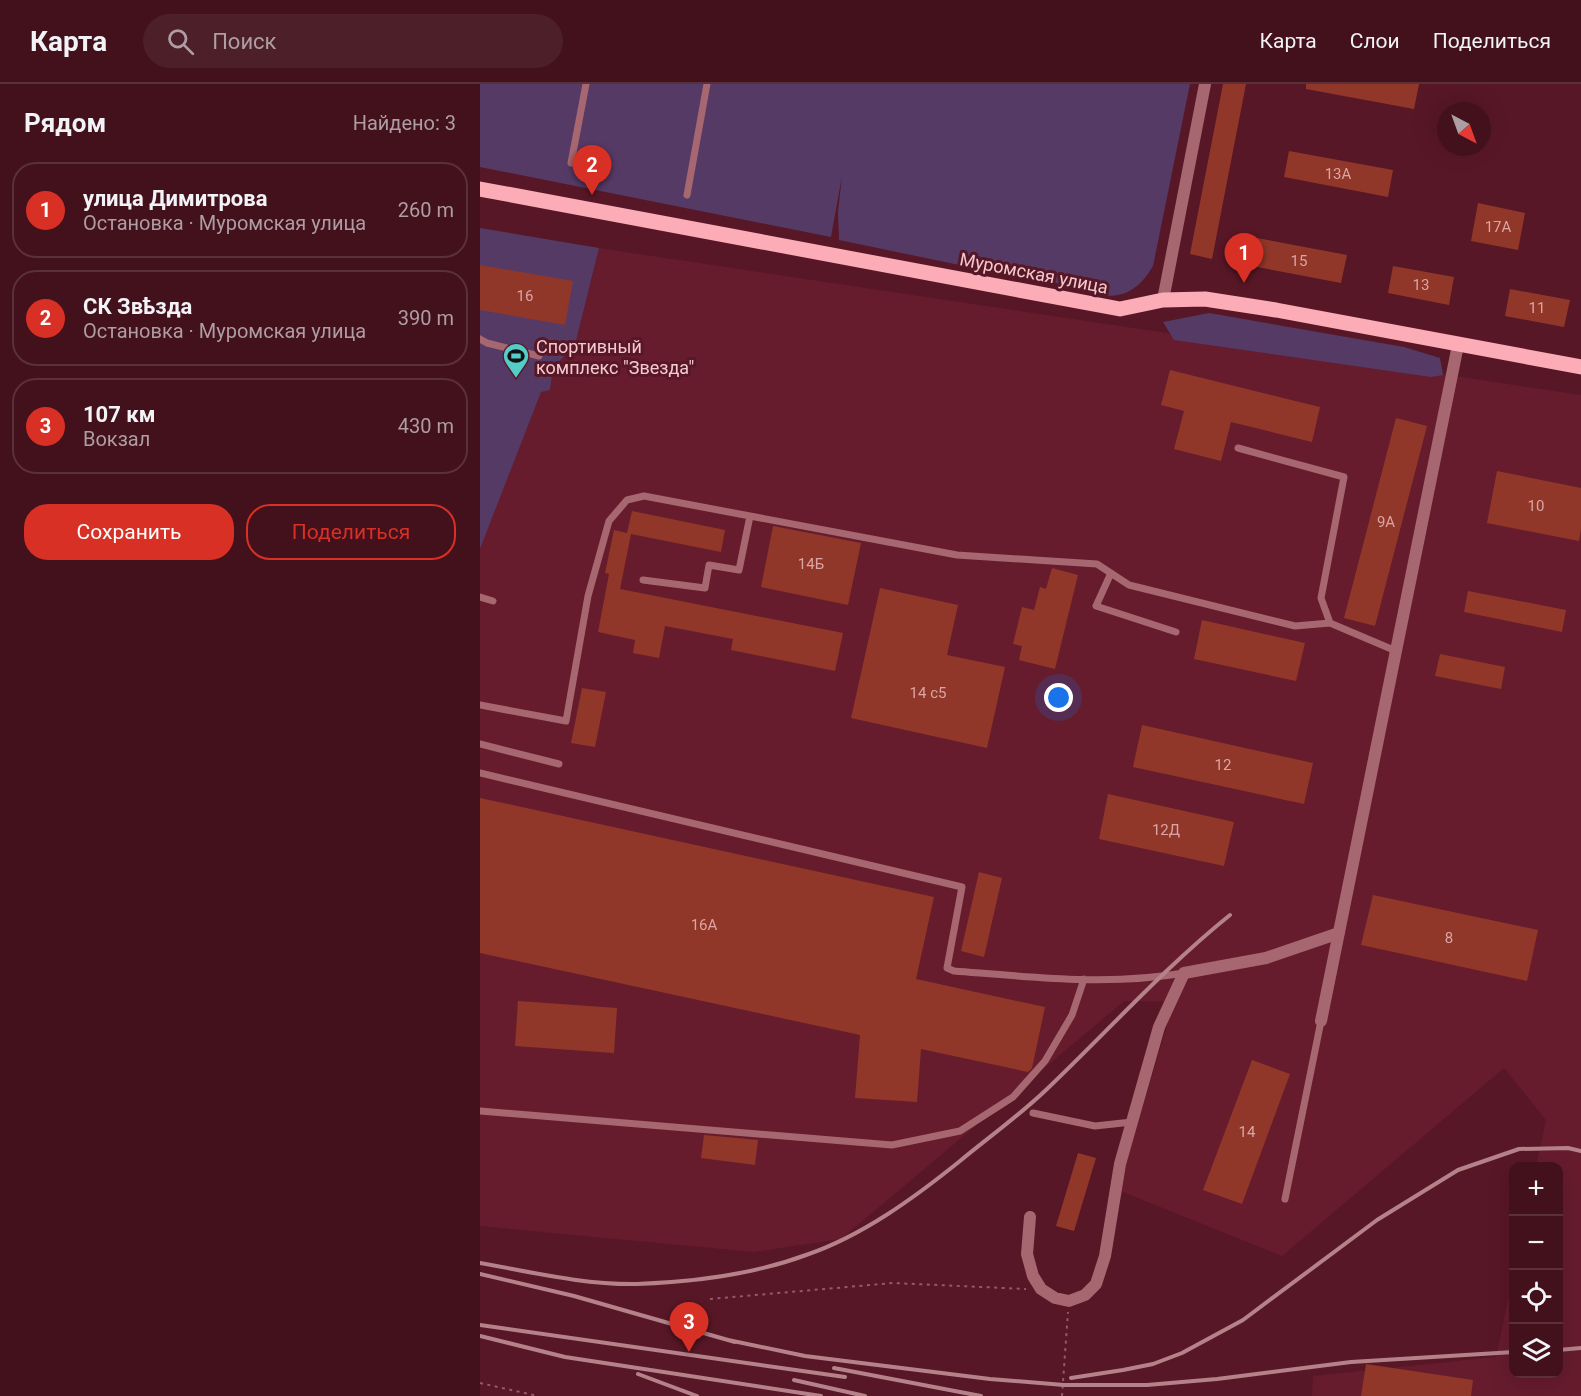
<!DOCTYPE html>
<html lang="ru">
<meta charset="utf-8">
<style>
:root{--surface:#42111c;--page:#4c1f29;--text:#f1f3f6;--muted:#ae9da3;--line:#5a313b;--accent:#d93025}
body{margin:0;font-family:Roboto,sans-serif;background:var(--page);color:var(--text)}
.controls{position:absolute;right:18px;bottom:18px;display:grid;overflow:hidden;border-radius:12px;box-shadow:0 6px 24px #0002}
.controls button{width:54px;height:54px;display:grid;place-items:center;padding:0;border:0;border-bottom:2px solid var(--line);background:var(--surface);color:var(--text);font:30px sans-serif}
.compass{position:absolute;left:957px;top:18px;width:54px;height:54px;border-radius:50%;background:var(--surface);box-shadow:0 6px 24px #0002;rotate:139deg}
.you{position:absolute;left:579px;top:614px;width:21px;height:21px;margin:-15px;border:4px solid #fff;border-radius:50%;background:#1a73e8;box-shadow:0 0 0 9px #1a73e833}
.badge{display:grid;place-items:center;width:39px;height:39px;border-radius:50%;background:var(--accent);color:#fff;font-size:20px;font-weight:700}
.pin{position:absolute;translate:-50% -50px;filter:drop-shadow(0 2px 3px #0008)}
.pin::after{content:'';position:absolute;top:32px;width:21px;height:18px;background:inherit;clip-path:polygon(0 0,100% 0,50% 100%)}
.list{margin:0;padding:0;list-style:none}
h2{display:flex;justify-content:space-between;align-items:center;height:78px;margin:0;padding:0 24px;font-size:26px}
h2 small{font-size:20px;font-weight:400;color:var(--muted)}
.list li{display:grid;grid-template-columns:39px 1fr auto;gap:18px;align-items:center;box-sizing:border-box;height:96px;margin:0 12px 12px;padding:0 12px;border:2px solid var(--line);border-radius:24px}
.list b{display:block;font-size:22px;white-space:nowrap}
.list p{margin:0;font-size:20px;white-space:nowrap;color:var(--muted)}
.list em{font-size:20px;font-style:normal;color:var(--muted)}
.actions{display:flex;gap:12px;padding:18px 24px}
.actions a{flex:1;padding:14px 0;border:2px solid var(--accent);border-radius:24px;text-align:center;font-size:21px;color:var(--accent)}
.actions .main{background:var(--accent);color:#fff}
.icon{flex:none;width:33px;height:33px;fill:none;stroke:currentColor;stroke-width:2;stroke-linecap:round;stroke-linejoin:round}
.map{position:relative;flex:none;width:1101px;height:1312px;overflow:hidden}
header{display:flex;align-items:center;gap:36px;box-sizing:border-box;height:84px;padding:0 30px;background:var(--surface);border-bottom:2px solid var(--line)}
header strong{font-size:28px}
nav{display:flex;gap:33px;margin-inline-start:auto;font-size:21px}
.search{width:420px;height:54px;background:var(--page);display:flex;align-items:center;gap:15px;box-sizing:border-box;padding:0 21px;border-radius:33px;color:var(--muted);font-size:22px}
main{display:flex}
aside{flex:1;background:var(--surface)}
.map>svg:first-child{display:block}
</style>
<header>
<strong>Карта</strong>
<div class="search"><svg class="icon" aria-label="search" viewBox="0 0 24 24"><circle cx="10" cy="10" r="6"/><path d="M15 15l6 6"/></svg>Поиск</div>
<nav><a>Карта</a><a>Слои</a><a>Поделиться</a></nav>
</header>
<main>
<aside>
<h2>Рядом<small>Найдено: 3</small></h2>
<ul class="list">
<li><span class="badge">1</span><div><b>улица Димитрова</b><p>Остановка · Муромская улица</p></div><em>260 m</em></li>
<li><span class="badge">2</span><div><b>СК Звѣзда</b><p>Остановка · Муромская улица</p></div><em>390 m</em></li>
<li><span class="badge">3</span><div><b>107 км</b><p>Вокзал</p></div><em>430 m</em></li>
</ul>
<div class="actions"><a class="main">Сохранить</a><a>Поделиться</a></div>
</aside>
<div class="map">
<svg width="1101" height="1312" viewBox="0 0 1101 1312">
<rect width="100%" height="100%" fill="#581726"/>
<path fill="#661c2d" d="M119 164 1101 311V1312H832L833 1292 1016 1273 1033 1192 1034 1290H1078V1082H1056L1066 1036 1024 984 802 1172 638 1106 694 918 644 917 361 1155 274 1168 0 1142V465L61 307 70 306 73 284 95 261Z"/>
<path fill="#553a66" d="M0 0H710L673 182C638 243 590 191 542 194L359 156 358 128 362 92 351 153 0 83Z
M0 144 119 164 95 261 73 284 70 306 61 308 0 465Z
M729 229 924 263 960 274 963 291 951 293 694 256 683 238Z"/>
<path fill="#913729" d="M743 0H766L732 175 710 170Z
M826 0H939L934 25 826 5Z
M809 67 913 86 908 113 804 93Z
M998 119 1045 129 1038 166 991 157Z
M777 154 867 171 861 199 772 182Z
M0 181 93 197 85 241 0 226Z
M913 182 974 193 969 221 908 209Z
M1030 205 1090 216 1084 243 1025 232Z
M690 286 840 323 832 358 751 338 741 377 694 365 704 327 681 321Z
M916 334 947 342 895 542 864 534Z
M1017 387 1101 404V445L1099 457 1007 439Z
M152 427 245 446 241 468 151 450 140 505 363 549 355 587 251 566 253 555 185 542 179 574 153 569 155 556 118 548 129 490 125 489 134 446 147 449Z
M293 442 381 459 368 521 281 503Z
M572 484 598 491 575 585 539 576 542 562 533 560 542 523 554 526 560 503 566 505Z
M400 504 478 521 467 571 525 583 507 664 371 634Z
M988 507 1086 526 1082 548 984 528Z
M722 536 825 559 816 597 714 575Z
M960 570 1025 583 1021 605 955 592Z
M102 604 126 608 115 663 91 659Z
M662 641 833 679 824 720 653 683Z
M628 710 754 738 744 782 619 755Z
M0 714 454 813 436 895 565 923 552 984 548 988 441 965 437 1018 375 1014 380 951 0 869Z
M499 788 522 794 504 873 481 867Z
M893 811 1058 846 1047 897 881 861Z
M38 917 137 924 134 969 35 962Z
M772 976 810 990 762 1120 723 1106Z
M224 1051 278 1056 275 1081 221 1074Z
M598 1069 616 1074 594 1147 576 1142Z
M886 1280 993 1296 991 1312H881Z"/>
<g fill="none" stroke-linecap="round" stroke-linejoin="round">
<path stroke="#935b66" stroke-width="2" stroke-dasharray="3 4.5" stroke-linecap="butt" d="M230 1215 413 1199 546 1205
M0 1299 58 1312
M582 1312 588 1228"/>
<path stroke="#a76770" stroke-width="7" d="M91 79 106 0
M207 111 227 0
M0 255 7 259 59 272
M758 364 864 393 841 514 850 539 916 567
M270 432 477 471 617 480 649 501 815 542 850 539
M631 489 616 522 696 548
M0 513 13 517
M0 621 86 637 108 512 129 437 147 416 164 412 270 432 259 486 229 481 225 504 163 496
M0 660 79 680
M0 689 482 803 467 884 474 887C550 893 629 902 704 889
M0 1027 412 1061 480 1047 533 1013 565 977 592 931 604 895
M553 1029 615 1042 652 1038
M805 1115 841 937"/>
<path stroke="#a76770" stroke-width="12" d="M683 216 725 0
M841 937 978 261
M550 1133 547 1170 553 1192 561 1205 575 1214 589 1217 605 1211 616 1200 625 1172 640 1080 679 943 704 889 786 874 859 849"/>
<path stroke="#fcacb6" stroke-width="15" d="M0 105 640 225 683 216 725 215 796 226 1101 283"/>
<path stroke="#b5828a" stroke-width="4" d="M0 1179C51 1188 105 1201 157 1200 214 1198 272 1191 326 1171 382 1152 434 1114 480 1077 509 1053 540 1031 567 1005 628 947 684 884 750 831
M0 1190 94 1212 255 1258
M0 1241 365 1293
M0 1252 85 1273 341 1312
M248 1256 325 1272 510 1295 584 1301H667L737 1295 871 1278 1034 1268
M1078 1266 1101 1264
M354 1284 501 1312
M158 1290 217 1312
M591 1294 643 1286 673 1280 702 1269 763 1236 897 1136 978 1086 1039 1065 1088 1064 1101 1067
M314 1296 385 1312"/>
</g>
<defs>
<g id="stadium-pin" transform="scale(1.35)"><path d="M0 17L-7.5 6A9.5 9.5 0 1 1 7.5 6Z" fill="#54cdc8" stroke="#581726"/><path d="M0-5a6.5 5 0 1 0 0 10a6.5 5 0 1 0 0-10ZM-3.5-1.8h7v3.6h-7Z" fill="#111"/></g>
</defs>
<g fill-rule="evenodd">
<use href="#stadium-pin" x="36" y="272"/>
</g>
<g text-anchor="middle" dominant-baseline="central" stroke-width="6" stroke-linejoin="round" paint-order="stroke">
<g font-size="15" fill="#dba5a5">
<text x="858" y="90">13А</text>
<text x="1018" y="143">17А</text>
<text x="819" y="177">15</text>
<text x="941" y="201">13</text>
<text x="45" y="212">16</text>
<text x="1057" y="224">11</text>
<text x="1056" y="422">10</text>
<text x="906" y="438">9А</text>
<text x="331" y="480">14Б</text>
<text x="448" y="609">14 с5</text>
<text x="743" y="681">12</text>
<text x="686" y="746">12Д</text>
<text x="224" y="841">16А</text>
<text x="969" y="854">8</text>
<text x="767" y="1048">14</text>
</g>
<g font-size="18" fill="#f4cace" stroke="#581726">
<text transform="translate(554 189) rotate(11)">Муромская улица</text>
</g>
<g font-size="18" fill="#f4cace" stroke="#581726" text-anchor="start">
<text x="56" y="262">Спортивный<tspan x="56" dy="21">комплекс "Звезда"</tspan></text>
</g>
</g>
</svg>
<div class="controls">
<button>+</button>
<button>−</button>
<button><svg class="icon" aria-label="locate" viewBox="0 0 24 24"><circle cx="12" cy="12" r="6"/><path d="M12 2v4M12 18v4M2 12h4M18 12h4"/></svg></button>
<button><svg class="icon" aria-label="layers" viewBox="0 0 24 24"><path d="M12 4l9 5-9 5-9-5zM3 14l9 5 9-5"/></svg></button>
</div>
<svg class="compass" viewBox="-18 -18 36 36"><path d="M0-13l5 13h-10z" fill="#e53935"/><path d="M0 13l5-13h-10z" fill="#ae9da3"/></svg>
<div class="you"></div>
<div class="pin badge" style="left:764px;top:199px">1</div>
<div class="pin badge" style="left:112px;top:111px">2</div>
<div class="pin badge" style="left:209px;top:1268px">3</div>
</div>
</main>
